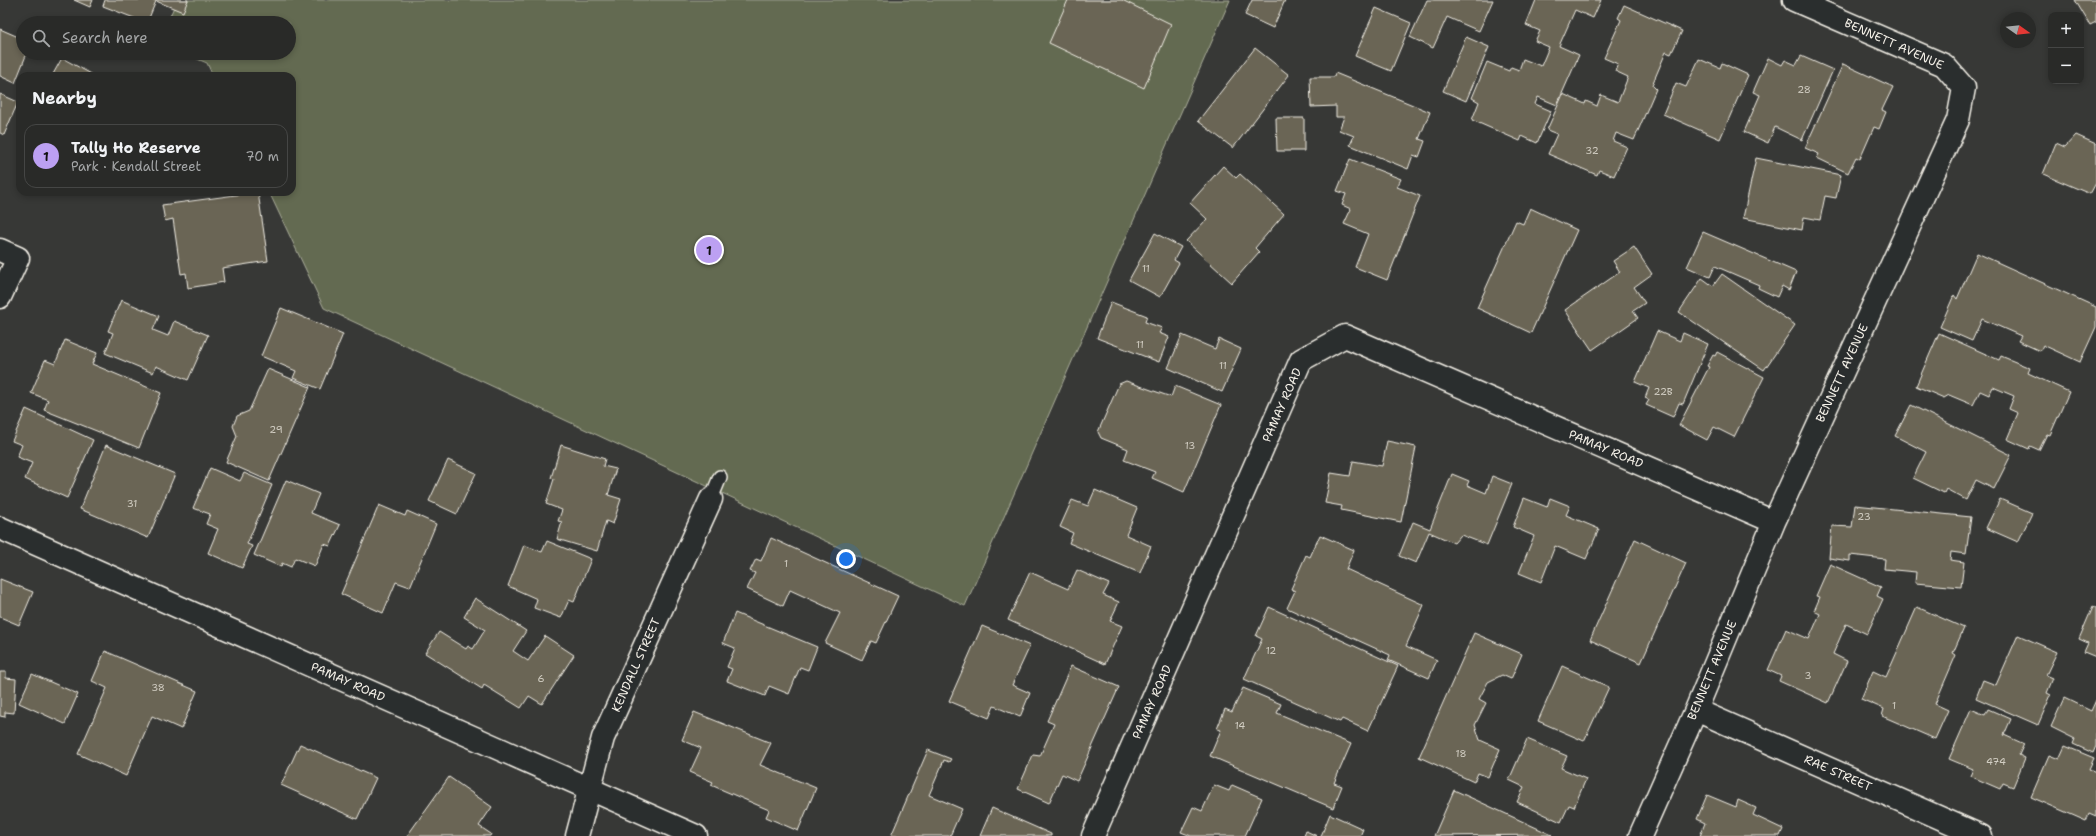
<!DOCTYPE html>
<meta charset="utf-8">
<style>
:root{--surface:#292a28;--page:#313230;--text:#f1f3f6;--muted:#a5a7a8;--line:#454645;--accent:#bca0f2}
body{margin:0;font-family:"Shantell Sans",sans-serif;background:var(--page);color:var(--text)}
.controls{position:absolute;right:12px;top:12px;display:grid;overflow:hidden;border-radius:8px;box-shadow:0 2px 6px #0003}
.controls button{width:36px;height:36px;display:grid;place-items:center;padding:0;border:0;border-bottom:1px solid var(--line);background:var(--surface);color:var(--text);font:20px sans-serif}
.compass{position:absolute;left:2000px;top:12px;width:36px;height:36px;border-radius:50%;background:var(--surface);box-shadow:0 2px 6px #0003;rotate:105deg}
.you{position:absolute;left:846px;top:559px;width:14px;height:14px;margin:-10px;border:3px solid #fff;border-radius:50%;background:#1a73e8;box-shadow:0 0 0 6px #1a73e833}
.badge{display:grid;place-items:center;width:26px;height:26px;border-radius:50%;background:var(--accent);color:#111;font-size:13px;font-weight:700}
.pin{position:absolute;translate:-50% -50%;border:2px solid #fff;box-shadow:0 1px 4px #0006}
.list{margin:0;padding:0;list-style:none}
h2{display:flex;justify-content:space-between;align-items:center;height:52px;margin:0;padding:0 16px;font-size:17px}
h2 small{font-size:13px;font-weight:400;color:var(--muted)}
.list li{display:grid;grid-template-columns:26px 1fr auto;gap:12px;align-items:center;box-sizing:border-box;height:64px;margin:0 8px 8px;padding:0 8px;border:1px solid var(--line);border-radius:12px}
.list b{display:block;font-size:15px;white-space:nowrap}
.list p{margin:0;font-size:13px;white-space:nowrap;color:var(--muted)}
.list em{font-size:13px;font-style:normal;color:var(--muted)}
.icon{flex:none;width:22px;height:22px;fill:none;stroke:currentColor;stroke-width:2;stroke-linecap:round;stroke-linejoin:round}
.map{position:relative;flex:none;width:2096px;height:836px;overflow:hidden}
.search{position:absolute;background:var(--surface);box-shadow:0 2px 6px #0003;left:16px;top:16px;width:280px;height:44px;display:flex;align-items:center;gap:10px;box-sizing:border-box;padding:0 14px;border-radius:22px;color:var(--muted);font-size:15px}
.panel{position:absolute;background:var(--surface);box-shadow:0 2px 6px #0003;left:16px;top:72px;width:280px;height:124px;border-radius:12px}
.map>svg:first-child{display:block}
</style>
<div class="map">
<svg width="2096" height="836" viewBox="0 0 2096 836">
<rect width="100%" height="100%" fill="#373836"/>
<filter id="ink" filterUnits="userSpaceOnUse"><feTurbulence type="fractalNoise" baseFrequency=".025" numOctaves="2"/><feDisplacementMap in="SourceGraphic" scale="8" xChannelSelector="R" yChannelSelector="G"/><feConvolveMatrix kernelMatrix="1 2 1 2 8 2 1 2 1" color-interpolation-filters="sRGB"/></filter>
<g filter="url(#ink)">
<path fill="#636b51" stroke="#acae9c" d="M177 0H1230L965 606 324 308 269 192H292V76H213L207 63 183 53H289V23H167Z"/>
<path fill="#6b6554" stroke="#f4f1e8" d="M74 0H93L90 7Z
M105 0H188L183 12 156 1 147 23 103 6Z
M1068 0H1122L1171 24 1144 88 1049 43Z
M1252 0H1285L1273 28 1245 15Z
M1427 0H1493L1479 31 1447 17 1433 48 1410 37Z
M1536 0H1601L1593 18 1575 10 1559 46 1579 55 1557 105 1538 97 1535 104 1551 111 1537 143 1522 136 1520 141 1472 120 1479 102 1472 98 1487 62 1509 71 1511 67 1519 70 1523 59 1541 66 1549 47 1535 41 1540 31 1526 25Z
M2075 0H2096V22L2090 25Z
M1624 5 1682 31 1671 54 1666 52 1652 85 1656 89 1634 140 1616 133 1613 141 1627 147 1614 176 1599 170 1597 175 1548 154 1557 134 1547 130 1563 94 1585 104 1586 101 1597 106 1601 95 1618 102 1628 77 1615 71 1618 64 1604 58 1621 20 1618 18Z
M1376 8 1411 23 1391 71 1355 56Z
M0 29 23 39V53H27L15 83 0 76Z
M1466 37 1489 47 1466 101 1443 91Z
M1255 48 1289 75 1233 148 1198 121Z
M1801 56 1833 70 1802 140 1775 127 1768 143 1744 132 1760 95 1753 92 1768 58 1782 65 1785 60 1796 65Z
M62 58 95 76H52Z
M1699 59 1720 68 1722 63 1748 75 1720 139 1663 114 1676 83 1686 87Z
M1843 64 1893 87 1882 110 1886 112 1879 129 1874 127 1860 159 1856 157 1848 173 1817 158 1819 154 1805 148Z
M1335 73 1430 112 1419 139 1425 141 1419 157 1413 155 1408 169 1350 145 1354 136 1339 130 1344 117H1336V106L1311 107 1310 77H1334Z
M0 94 18 102 4 135 0 133Z
M1276 118H1304V151H1277Z
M2076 135 2096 144V183L2090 194 2043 174 2056 143 2065 147Z
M1756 158 1841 175 1836 198 1825 196 1820 220 1804 217 1802 230 1743 218Z
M1350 159 1401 179 1397 187 1420 196 1387 280 1355 267 1368 234 1344 224 1351 209 1342 205 1346 194 1337 191Z
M1223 166 1236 178 1240 174 1284 214 1255 248 1259 252 1232 283 1186 241 1207 219 1190 203Z
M258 192 268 261 222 268 224 282 188 288 186 273 181 274 173 219 165 221 162 205Z
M1530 208 1577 230 1531 333 1477 308 1516 221 1523 224Z
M1703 232 1796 272 1789 290 1782 286 1777 297 1758 288 1759 285 1715 266 1710 277 1687 267Z
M1155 233 1181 247 1174 260 1179 263 1160 297 1129 280Z
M1634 247 1652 274 1634 287 1645 303 1633 311 1638 318 1592 350 1565 310 1620 272 1613 261Z
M1977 253 2096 307V327L2080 362 2043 345 2040 351 2018 341 2021 336 1982 319 1972 341 1940 327 1954 295 1957 299Z
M1722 274 1795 325 1764 370 1679 312 1702 278 1713 286Z
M121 300 159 316 153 330 168 336 174 321 208 335 188 380 156 366 153 373 105 353 113 333 108 331Z
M1111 302 1147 316 1145 322 1162 328 1159 333 1169 337 1159 362 1097 338Z
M281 308 343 334 320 389 293 378 296 371 261 356Z
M1657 331 1680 341 1683 333 1708 344 1683 404 1679 403 1673 417 1646 405 1649 400 1645 398 1649 388 1635 382Z
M1939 333 1999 360 2001 356 2030 368 2028 373 2069 392 2050 435 2047 434 2039 450 2030 446 2029 449 2007 439 2018 413 2009 409 2014 396 1993 387 1989 395 1980 391 1973 405 1949 395 1944 398 1916 386Z
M1182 335 1215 349 1219 339 1241 349 1222 392 1168 368Z
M65 340 97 353 92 364 161 393 139 448 44 410 48 400 31 393 45 360 55 364Z
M1717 352 1764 377 1734 437 1714 427 1707 440 1679 425 1709 367 1707 366 1713 355 1715 356Z
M268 369 310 387 269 481 226 462 237 436 233 426 237 416 249 411Z
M1126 381 1171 397 1175 386 1221 405 1184 492 1152 478 1155 472 1124 460 1128 449 1101 438 1098 432 1119 384Z
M1911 405 2011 455 1994 489 1976 480 1966 500 1946 489 1944 493 1913 478 1926 452 1895 436Z
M26 409 93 440 67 498 25 479 32 463 17 457 22 445 12 441Z
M1387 441 1416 447 1401 522 1341 510 1342 506 1325 503 1331 473 1350 476 1353 461 1382 466Z
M106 445 175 474 148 538 80 509Z
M561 445 605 459 603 466 616 469 608 495 621 499 613 524 606 521 597 551 557 539 562 522 558 521 562 510 546 504 554 479 551 478Z
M448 460 476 473 457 514 429 501Z
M210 468 240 481 244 473 272 485 247 544 252 546 242 568 208 553 218 529 206 524 210 514 193 508Z
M1452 474 1469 481 1467 485 1486 493 1492 476 1512 484 1487 545 1461 535 1454 543 1429 532 1416 563 1399 556 1413 522 1430 529Z
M286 480 319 494 311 513 340 525 330 546 324 544 315 566 295 558 291 567 282 563 281 567 254 555Z
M1095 490 1137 508 1126 535 1151 546 1140 573 1069 543 1073 533 1060 527 1072 500 1088 506Z
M1524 498 1547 507 1550 498 1570 506 1566 515 1599 529 1586 559 1555 546 1541 582 1519 573 1534 536 1513 527Z
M2000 499 2032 513 2018 542 1986 528Z
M379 505 405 516 407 511 436 524 410 587 396 582 383 613 341 594Z
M1855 505 1971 517 1966 554 1951 552 1950 560 1964 562 1961 587 1915 583 1916 572 1884 569 1885 559 1850 555V561L1829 558 1832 526 1852 527Z
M1320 535 1354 550 1346 569 1424 605 1406 646 1437 660 1429 678 1388 660 1390 655 1287 608 1295 591 1291 589 1306 555 1310 557Z
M771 538 898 596 876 643 871 641 862 660 825 643 840 613 790 590 783 606 747 589 755 573 750 571 756 559 761 561Z
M1635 539 1686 563 1641 663 1590 640Z
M547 541 591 559 574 602 569 600 561 618 534 608 537 599 508 586 524 545 542 552Z
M1830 564 1881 587 1877 596 1883 599 1867 634 1846 624 1833 654 1847 661 1828 703 1779 681 1781 676 1768 670 1786 629 1809 639 1820 614 1814 611 1820 597 1816 596Z
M1077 570 1109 584 1103 595 1119 602 1110 621 1122 626 1105 664 1008 620 1030 572 1068 589Z
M0 579 33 592 19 625 0 617Z
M475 598 526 631 513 651 528 661 545 636 574 655 542 704 529 696 521 708 484 685 482 689 425 653 439 632 466 649 468 646 473 649 485 630 464 617Z
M2093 606 2096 608V657L2084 652 2088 643 2079 639Z
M1269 607 1398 666 1368 731 1342 719 1340 722 1244 679 1262 639 1256 636Z
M1917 607 1964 628 1953 653 1956 655 1935 704 1948 710 1935 739 1882 716 1884 709 1861 699 1873 671 1886 677Z
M735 613 817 647 808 670 800 667 789 694 769 686 765 696 727 681 732 669 727 667 735 648 723 643Z
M982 626 1030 646 1012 685 1030 693 1020 717 994 706 989 718 949 701Z
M1474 633 1522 654 1511 679 1502 675 1488 682 1479 699 1486 703 1475 725 1480 740 1500 749 1488 777 1478 773 1474 782 1419 757Z
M2018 635 2057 652 2046 675 2053 678 2047 693 2051 695 2038 725 1976 698 1983 680 1996 685Z
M105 651 197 691 181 729 152 716 126 776 78 754 107 688 92 681Z
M1071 666 1119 687 1077 781 1062 774 1049 803 1018 789 1033 755 1040 756 1054 724 1047 721Z
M1562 666 1609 687 1584 741 1538 721Z
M0 672H6V678L16 679 14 713 5 712V717L0 716Z
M32 674 78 694 65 724 19 703Z
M1243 688 1281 704 1277 713 1351 744 1334 783 1342 786 1333 808 1210 756 1221 730 1217 729 1225 709 1232 712Z
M2064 698 2091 711 2096 700V746L2093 753 2073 744 2075 739 2051 727Z
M1971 709 1985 715 1988 709 2011 719 2004 735 2024 744 2019 755 2025 758 2013 787 2003 783 2000 789 1970 776 1973 769 1949 759Z
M694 712 771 743 760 765 816 788 798 831 766 817 769 810 711 785 713 782 690 772 701 748 682 740Z
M1527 739 1567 756 1561 768 1586 779 1574 807 1569 805 1561 822 1517 802 1524 787 1509 780Z
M300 744 376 778 357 819 281 785Z
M2065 746 2094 758 2089 769 2096 772V817L2089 814 2086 821 2031 797 2049 755 2059 759Z
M928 750 951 759 949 762 944 760 929 795 962 809 950 836H891Z
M449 777 492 807 479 826 491 834 490 836H407Z
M1214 785 1229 791 1232 785 1262 798 1245 836H1191L1181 832 1193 807 1202 811Z
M1454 790 1552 835 1434 836Z
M1707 795 1736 807 1738 800 1756 808 1753 815 1783 829 1780 836H1700L1705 823 1697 819Z
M992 808 1051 834V836H980Z
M1330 814 1363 829 1360 836H1321Z
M1306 831 1317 836H1304Z"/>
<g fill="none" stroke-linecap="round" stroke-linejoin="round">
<g stroke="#f4f1e8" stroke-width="16">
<path id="lane" d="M711 499 720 477"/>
</g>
<g stroke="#f4f1e8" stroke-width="25">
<path id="street" d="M0 250 18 258 0 297
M0 528 696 836
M1696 710 1981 836
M577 836 603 738 711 499
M1093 836 1301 360 1345 336 1774 522
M1640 836 1696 710 1774 522 1958 120 1964 88 1944 65 1794 0"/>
</g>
<use href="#lane" stroke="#2a2d2e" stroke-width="13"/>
<use href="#street" stroke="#2a2d2e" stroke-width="22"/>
</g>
</g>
<g text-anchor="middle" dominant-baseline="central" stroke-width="3.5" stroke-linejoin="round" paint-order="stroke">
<g font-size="10" fill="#d2cec3">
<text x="1804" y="89">28</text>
<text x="1592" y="150">32</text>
<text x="1146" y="268">11</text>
<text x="1140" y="344">11</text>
<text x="1223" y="365">11</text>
<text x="1663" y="391">22B</text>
<text x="276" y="429">29</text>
<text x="1190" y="445">13</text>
<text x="132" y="503">31</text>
<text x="1864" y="516">23</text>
<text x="786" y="563">1</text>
<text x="1271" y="650">12</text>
<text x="1808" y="675">3</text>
<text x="541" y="678">6</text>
<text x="158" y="687">38</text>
<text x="1894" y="705">1</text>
<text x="1240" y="725">14</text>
<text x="1461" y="753">18</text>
<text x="1996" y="761">474</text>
</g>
<g font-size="12" fill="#f4f1e8" stroke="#2a2d2e">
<text transform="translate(1894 44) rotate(24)">BENNETT AVENUE</text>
<text transform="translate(1842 373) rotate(-65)">BENNETT AVENUE</text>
<text transform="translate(1282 405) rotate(-66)">PAMAY ROAD</text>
<text transform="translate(1606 449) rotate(23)">PAMAY ROAD</text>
<text transform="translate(636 665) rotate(-66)">KENDALL STREET</text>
<text transform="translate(1712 670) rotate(-67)">BENNETT AVENUE</text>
<text transform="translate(348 682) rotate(24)">PAMAY ROAD</text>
<text transform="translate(1152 702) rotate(-66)">PAMAY ROAD</text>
<text transform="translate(1838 773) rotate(24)">RAE STREET</text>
</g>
</g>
</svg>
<div class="controls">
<button>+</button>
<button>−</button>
</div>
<svg class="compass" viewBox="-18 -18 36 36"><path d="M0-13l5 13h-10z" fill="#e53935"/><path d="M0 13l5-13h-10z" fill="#a5a7a8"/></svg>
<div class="you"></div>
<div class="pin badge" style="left:709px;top:250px">1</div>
<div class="search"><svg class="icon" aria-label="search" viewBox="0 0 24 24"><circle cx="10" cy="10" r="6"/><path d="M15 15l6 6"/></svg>Search here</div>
<section class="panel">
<h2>Nearby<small></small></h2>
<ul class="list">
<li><span class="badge">1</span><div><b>Tally Ho Reserve</b><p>Park · Kendall Street</p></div><em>70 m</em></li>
</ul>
</section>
</div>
